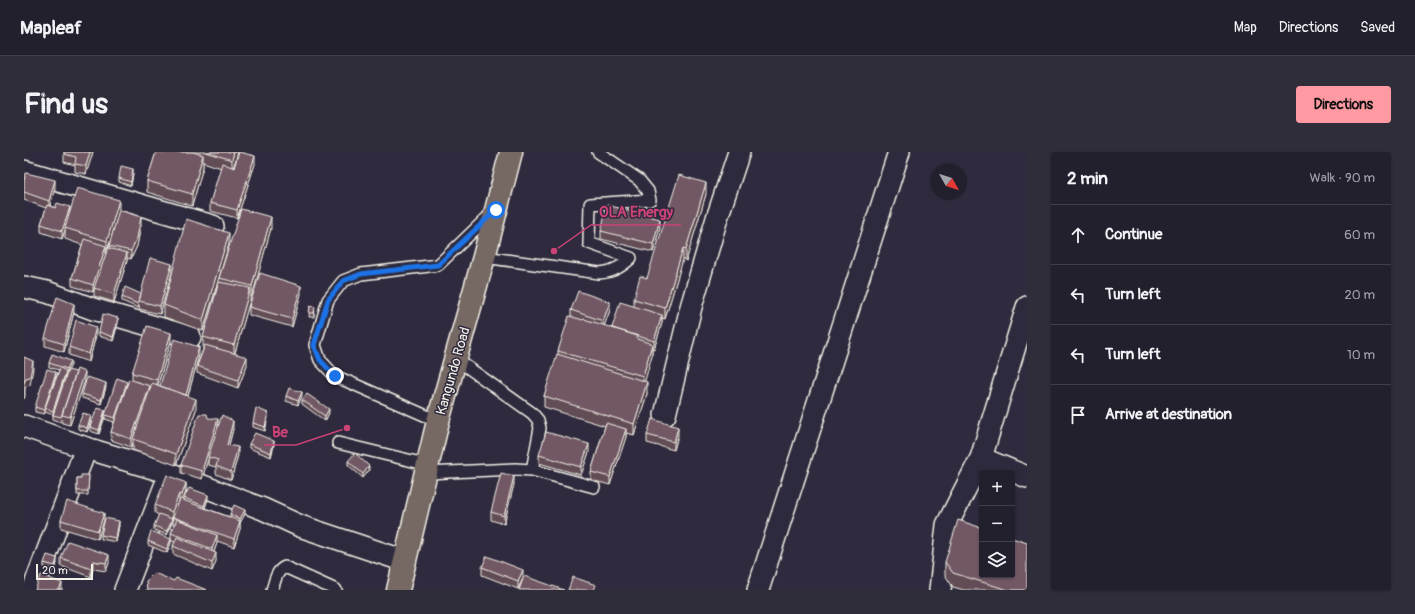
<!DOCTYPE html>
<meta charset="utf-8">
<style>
:root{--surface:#23202e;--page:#2f2d3a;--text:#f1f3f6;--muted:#a3a3aa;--line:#403e4a;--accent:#ff9aa2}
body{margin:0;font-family:Pangolin,sans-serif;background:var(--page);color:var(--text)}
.controls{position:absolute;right:12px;bottom:12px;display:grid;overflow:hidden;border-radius:4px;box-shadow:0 1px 3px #0004}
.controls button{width:36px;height:36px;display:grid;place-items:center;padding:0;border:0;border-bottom:1px solid var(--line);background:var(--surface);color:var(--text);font:20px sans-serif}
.compass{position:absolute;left:907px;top:12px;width:36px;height:36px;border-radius:50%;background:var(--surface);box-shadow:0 1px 3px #0004;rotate:129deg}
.scale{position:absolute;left:12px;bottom:10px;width:57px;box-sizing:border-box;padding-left:4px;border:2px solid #f4f1e8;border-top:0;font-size:11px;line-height:14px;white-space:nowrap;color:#f4f1e8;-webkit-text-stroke:3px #2f2a3d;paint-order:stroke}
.stop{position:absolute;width:12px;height:12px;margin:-9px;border:3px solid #1a73e8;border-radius:50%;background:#fff}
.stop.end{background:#1a73e8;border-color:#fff;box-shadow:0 1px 4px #0008}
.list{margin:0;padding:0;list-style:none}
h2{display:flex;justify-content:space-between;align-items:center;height:52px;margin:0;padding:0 16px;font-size:17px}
h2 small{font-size:13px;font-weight:400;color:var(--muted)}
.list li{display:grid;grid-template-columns:26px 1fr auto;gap:12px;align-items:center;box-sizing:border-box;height:60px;padding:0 16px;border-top:1px solid var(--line)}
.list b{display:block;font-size:15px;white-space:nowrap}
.list em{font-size:13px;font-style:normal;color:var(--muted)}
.icon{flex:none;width:22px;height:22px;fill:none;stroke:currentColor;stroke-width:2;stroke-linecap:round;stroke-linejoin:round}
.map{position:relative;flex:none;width:1003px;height:438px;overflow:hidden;border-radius:4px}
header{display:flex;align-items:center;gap:24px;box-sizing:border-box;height:56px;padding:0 20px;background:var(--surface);border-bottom:1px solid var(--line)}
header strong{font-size:19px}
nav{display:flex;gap:22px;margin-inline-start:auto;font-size:14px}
.intro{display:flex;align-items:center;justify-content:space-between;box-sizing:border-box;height:96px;padding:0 24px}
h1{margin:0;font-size:28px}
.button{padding:10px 18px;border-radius:4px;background:var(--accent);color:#111;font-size:14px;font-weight:700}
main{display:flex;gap:24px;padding:0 24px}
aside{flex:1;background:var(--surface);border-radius:4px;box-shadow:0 1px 3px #0004}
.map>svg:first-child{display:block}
</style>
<header>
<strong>Mapleaf</strong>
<nav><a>Map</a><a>Directions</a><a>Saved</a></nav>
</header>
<div class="intro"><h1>Find us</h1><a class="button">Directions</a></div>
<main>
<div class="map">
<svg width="1003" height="438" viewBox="0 0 1003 438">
<rect width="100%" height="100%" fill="#2f2a3d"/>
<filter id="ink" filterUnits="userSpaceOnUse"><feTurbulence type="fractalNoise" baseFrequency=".025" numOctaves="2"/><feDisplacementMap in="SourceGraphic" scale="8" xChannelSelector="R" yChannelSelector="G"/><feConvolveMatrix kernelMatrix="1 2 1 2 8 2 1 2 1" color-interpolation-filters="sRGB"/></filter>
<g filter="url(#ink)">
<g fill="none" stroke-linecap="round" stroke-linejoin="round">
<g stroke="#f4f1e8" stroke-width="14">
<path id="lane" d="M460 105 575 121C589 120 597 115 607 106L565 91 566 52 626 48 624 39 615 28 574 0
M414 269 311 224 296 208 291 193 304 148 319 129 337 122 414 113 467 62
M314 291 405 313
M508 318 570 335
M403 321 491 317 508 318 516 276 514 268 508 261 432 207
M248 438C251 429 252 419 261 415L312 438"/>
</g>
<g stroke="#f4f1e8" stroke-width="24">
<path id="street" d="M0 19 189 74
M0 135 23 140 69 157 166 185
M1003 155 957 306 1003 325
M641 263 667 155 693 66 715 0
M0 274 62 296 145 321 239 357 276 374 381 409
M9 438 62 296
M101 438 141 334
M734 438 875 0
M916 438 923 373 957 306"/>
</g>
<g stroke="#f4f1e8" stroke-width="25">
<path id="highway" d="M374 438 414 269 460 105 487 0"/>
</g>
<use href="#lane" stroke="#2f2a3d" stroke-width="11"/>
<use href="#street" stroke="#2f2a3d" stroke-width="21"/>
<use href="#highway" stroke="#766964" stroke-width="22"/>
</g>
<path fill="#624d57" stroke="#f4f1e8" d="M40 0H69L62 22 51 20V13L40 10Z
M132 0H214L209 15 231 12 213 66 186 59V51L197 16 179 10V15L168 54 123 40V29Z
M109 21 107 34 95 30V26Z
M0 29 31 36 26 54 46 60 95 59 84 97H85V94L117 73 113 94 107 107 103 106V109L90 150 70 144V137L69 140 48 134V126L58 93 41 87V78L38 87 17 80V72L22 56 0 48Z
M682 42 662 109 659 107 641 167 638 166V171L630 197 628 196V203L620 230 623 242 610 283 602 281V285L586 333 567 328V320L581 274 520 255V244L534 202V199L547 165V158H586L580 174 588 176 610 154V147Z
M636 75 629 100 577 87V79Z
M247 76 228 145 226 144V148L211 201 223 213 214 236 173 221V214L179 197V185L195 130V126L179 179 140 165V153L205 92 196 124Z
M148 120 136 162 115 157V153L114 156 98 149V145L117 142Z
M277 142 268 175 225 163V155Z
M286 154 291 159 290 165H285Z
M50 160 40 200 21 194V186Z
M94 171 89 189 75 184V180Z
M72 183 65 210 45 203V195Z
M147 189 134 233 136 234 175 203 164 244 172 258 152 313 109 298V291L107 295 87 288V280L90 270 81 267V265L75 282 66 279V275L81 261 108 228V221Z
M25 211 47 213 44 218 61 228 46 273 38 271V267L37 270 29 267V263L34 248 29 263 21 260V257L20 262 11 260V255L32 224 24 248 35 218 25 215Z
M82 235 77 252 58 246V242Z
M262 244H278L274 253 262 249Z
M278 248 305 261 301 269 278 252Z
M244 265 241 279 229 275V271Z
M184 266 194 275 209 277 205 293 214 303 207 328 192 322V315L184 313V306L178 327 157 321V313Z
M67 269 63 280 54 277V273Z
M623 283H654L650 298 623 291Z
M225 292 250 293 247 305 225 296Z
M565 300 557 323 515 311V303Z
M324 309 345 318 339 326 324 313Z
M65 323 64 343H53V326H57Z
M162 331V339L159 348 160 349V346L184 347 181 356 206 365V362H221L216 371V377L210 395 193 389V391L190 400 192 409 188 419 149 402V394L151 390 147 389V381L150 373H149V365L155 350 148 367V371L143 383 130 378V374L135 363 131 361V353Z
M490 332 480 372 467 368V360Z
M37 368H80L74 387 37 376Z
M95 373 92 390 77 387V383Z
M124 389 147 391 143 401 124 393Z
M37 406 85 411 82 419 69 417 67 425 37 414Z
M921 410 1003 438H940L929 435 921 423Z
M20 411H33L31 418 20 415Z
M458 415 499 426 494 437 458 423Z"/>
<path fill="#503e47" stroke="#f4f1e8" d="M66 0H69L62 22V14Z
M210 0H214L208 19V8Z
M179 3V15L168 54V42Z
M231 4V12L213 66V58Z
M109 17V21L107 34V30Z
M31 28V36L25 57V49Z
M682 31V42L662 109V97Z
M95 48V59L83 100V89Z
M46 55V63L41 76V78L38 87V79Z
M117 65V73L113 94 107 107V99Z
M247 65V76L228 145V134Z
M636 67V75L629 100V92Z
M205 81V92L179 179V168Z
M82 94V102L69 140V133Z
M659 96V107L641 167V156Z
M103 101V109L90 150V142Z
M148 112V120L136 162V154Z
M277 134V142L268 175V167Z
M226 136V148L210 204V193Z
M586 150V158L579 177V169Z
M50 152V160L40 200V192Z
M638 163V171L630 197V189Z
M94 166V171L89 189V185Z
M72 175V183L65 210V202Z
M147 181V189L133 236V228Z
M628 192V203L619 236V224Z
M175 195V203L162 251V243Z
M223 205V213L214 236V228Z
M9 209V217L6 233 2 234 1 237V244L0 247V231Z
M47 209V213L43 221V217Z
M42 219V223L29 263V259Z
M32 220V224L20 262V258Z
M61 220V228L46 273V265Z
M103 230V234L91 271V266Z
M623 230V242L610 283V272Z
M82 231V235L77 252V248Z
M126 234V242L109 287V291L107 295V287Z
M278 240V244L274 253V249Z
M172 247V258L152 313V302Z
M305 257V261L301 269V264Z
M81 258V262L75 282V278Z
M244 261V265L241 279V275Z
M67 264V269L63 280V276Z
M194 267V275L178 327V319Z
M209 269V277L203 301V293Z
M654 275V283L650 298V290Z
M602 277V285L586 333V325Z
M250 289V293L247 305V301Z
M565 292V300L557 323V315Z
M214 295V303L207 328V320Z
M345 314V318L339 326V322Z
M490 324V332L480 372V364Z
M162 331V339L158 351V343Z
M155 342V350L148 367V371L143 383V379L148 368V360Z
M184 343V347L180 358V354Z
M221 358V362L216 371V367Z
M80 361V368L74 387V379Z
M95 369V373L92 390V386Z
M216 369V377L210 395V387Z
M193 383V391L188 405V397Z
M147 387V391L143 401V397Z
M192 401V409L188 419V411Z
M85 403V411L82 419V411Z
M33 406V411L31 418V414Z
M69 409V417L67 425V417Z
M499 418V426L494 437V429Z
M38 431V438H35Z"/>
<path fill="#725965" stroke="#f4f1e8" d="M40 0H66L62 14 51 12 52 5 40 2Z
M132 0H169L179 3 168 42 123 29Z
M182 0H210L208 8Z
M215 0 231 4 213 58 186 51 198 11 210 16Z
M97 14 109 17 107 30 95 26Z
M2 21 31 28 25 49 0 40V29Z
M655 23 682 31 662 97 659 96 641 156 610 147 616 124 623 126Z
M53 36 95 48 83 89 41 76Z
M33 51 46 55 38 79 17 72 23 53 31 56Z
M583 53 636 67 629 92 577 79Z
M217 57 247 65 228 134 195 126Z
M95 58 117 65 113 86 107 99 85 94Z
M162 67 205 81 179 168 140 153Z
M60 87 82 94 69 133 48 126Z
M84 96 103 101 90 142 70 136Z
M126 106 148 112 136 154 115 149Z
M236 121 277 134 268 167 225 155Z
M195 130 226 136 210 193 179 185Z
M101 135 117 142 114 152 98 145Z
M554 139 586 150 579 169 547 158Z
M33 145 50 152 40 192 21 186Z
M596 150 638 163 630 189 588 176Z
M286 154 291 155 290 161H285Z
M79 162 94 166 89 185 75 180Z
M545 164 559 168 560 167 614 184 613 187 628 192 619 224 534 199Z
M52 168 72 175 65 202 45 195Z
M123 174 147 181 133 228 108 221Z
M150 187 175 195 162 243 136 234Z
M181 193 223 205 214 228 173 214Z
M28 202 47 209 43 217 25 211Z
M533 202 623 230 610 272 520 244Z
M0 205 9 209 6 225 2 226 0 231Z
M36 216 42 219 29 259 21 256Z
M23 217 32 220 20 258 11 255Z
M53 217 61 220 46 265 38 263Z
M44 218 52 220 37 265 29 263Z
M63 225 82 231 77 248 58 242Z
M93 226 103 230 91 266 81 263Z
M105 227 126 234 107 287 87 280Z
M128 231 172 247 152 302 109 287Z
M265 236 278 240 274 249 262 244Z
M283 242 305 257 301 264 278 248Z
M73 256 81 258 75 278 66 275Z
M232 256 244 261 241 275 229 271Z
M59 261 67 264 63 276 54 273Z
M175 262H183L184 266 194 267 178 319 157 313Z
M198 263 209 269 203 293 214 295 207 320 192 314 194 308 184 305Z
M628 267 654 275 650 290 623 283Z
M582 271 602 277 586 325 567 320Z
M522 280 565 292 557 315 515 303Z
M231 281 250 289 247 301 225 292Z
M331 301 345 314 339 322 324 309Z
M477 321 490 324 480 364 467 360Z
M57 323H65L64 339H53V326H57Z
M143 323 162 331 158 343 155 342 148 360 131 353Z
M165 336 184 343 180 354 160 346Z
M156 347 216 369 210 387 149 365Z
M43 349 80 361 74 379 37 368Z
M210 353 221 358 216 367 206 362Z
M135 362 148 367 143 379 130 374Z
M81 366 95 369 92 386 77 383Z
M153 367 193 383 188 397 147 381Z
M934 368 958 376V423H988V386L1003 391V438H984L929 421 921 410Z
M127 379 147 387 143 397 124 389Z
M153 385 192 401 188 411 149 394Z
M44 389 85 403 82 411 69 409 67 417 37 406Z
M23 403 33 406 31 414 20 411Z
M463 404 499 418 494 429 458 415Z
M130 421 150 429 152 426 183 438H123L122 429Z
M17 423 38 431 35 438H11Z
M500 424 540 438H495Z
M549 425 572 433 570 438H544Z"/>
</g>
<g fill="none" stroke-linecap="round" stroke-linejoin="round" filter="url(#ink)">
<path stroke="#1a73e8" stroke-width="5" d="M311 224 296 208 290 193 304 148 319 129 337 122 414 113 472 58"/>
</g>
<g text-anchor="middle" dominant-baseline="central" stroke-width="3" stroke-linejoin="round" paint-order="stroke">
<g font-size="14" fill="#f4f1e8" stroke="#2f2a3d">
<text transform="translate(429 219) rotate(-74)">Kangundo Road</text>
</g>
</g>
<path fill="none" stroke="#cc4377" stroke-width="1.5" d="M530 99L567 73H657M323 276L272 293H240"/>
<g fill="#cc4377" stroke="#2f2a3d" stroke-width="1.5">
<circle cx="530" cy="99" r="4"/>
<circle cx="323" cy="276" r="4"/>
</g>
<g font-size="15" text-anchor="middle" font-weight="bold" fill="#cc4377" stroke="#2f2a3d" stroke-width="3" stroke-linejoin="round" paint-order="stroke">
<text x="612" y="65">OLA Energy</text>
<text x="256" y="285">Be</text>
</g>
</svg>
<div class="controls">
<button>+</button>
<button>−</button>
<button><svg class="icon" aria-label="layers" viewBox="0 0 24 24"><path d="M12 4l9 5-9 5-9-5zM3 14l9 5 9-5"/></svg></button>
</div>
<svg class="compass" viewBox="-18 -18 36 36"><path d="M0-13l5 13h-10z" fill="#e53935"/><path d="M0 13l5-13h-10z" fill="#a3a3aa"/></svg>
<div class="scale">20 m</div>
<div class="stop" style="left:472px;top:58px"></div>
<div class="stop end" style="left:311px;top:224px"></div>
</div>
<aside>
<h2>2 min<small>Walk · 90 m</small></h2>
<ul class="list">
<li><svg class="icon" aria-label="ahead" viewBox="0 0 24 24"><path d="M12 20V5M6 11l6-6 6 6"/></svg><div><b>Continue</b></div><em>60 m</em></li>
<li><svg class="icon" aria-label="left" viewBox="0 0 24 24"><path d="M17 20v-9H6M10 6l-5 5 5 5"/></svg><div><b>Turn left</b></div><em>20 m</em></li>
<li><svg class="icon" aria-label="left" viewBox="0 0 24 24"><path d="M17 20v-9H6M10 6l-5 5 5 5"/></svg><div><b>Turn left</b></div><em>10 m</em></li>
<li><svg class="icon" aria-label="arrive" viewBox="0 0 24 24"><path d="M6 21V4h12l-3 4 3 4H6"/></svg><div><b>Arrive at destination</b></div></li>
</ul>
</aside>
</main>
